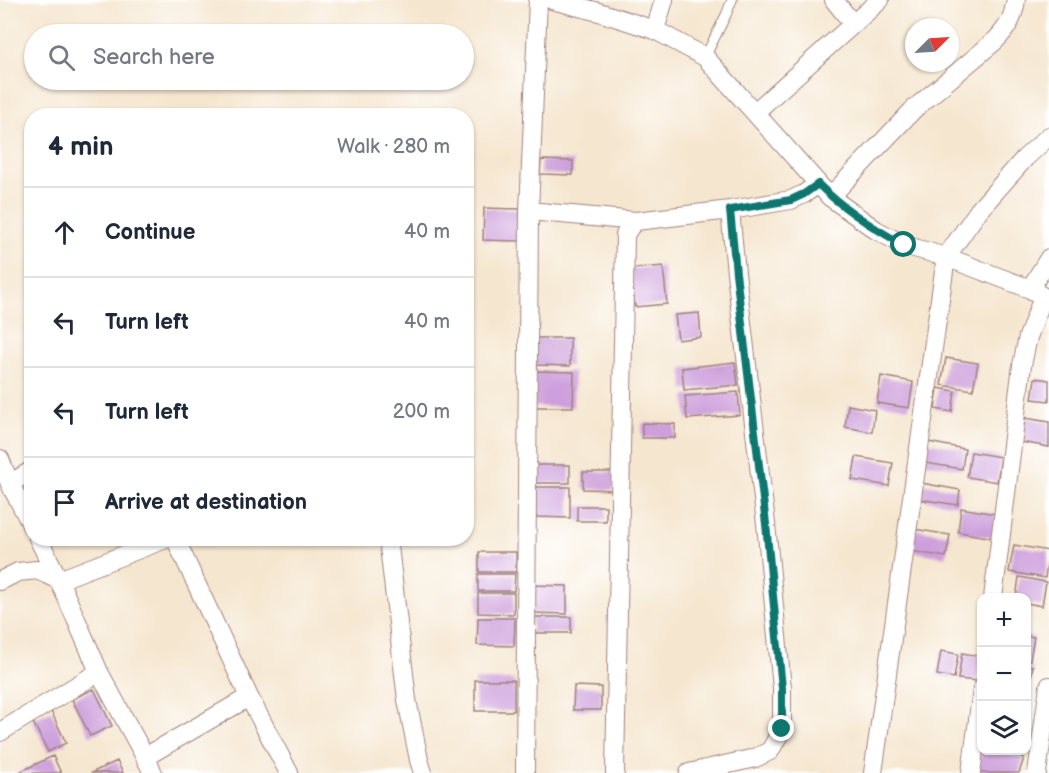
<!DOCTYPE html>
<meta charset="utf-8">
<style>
:root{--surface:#fff;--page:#f2f2f3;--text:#1f2937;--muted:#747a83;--line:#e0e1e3}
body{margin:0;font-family:"Balsamiq Sans",sans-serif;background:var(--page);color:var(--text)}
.controls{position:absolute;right:18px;bottom:18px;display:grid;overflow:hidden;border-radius:12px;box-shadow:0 2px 4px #0004}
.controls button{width:54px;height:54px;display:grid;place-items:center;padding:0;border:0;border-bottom:2px solid var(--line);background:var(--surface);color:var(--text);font:30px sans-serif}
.compass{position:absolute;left:905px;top:18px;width:54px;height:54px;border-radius:50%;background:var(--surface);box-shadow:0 2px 4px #0004;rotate:66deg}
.stop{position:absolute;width:18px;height:18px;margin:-14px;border:4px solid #0f766e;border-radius:50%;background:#fff}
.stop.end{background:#0f766e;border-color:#fff;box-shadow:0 2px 6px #0008}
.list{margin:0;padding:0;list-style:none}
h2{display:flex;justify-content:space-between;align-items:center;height:78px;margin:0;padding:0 24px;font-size:26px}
h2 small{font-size:20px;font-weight:400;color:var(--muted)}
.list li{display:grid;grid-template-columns:39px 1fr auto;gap:18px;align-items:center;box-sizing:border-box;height:90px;padding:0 24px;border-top:2px solid var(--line)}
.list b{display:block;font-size:22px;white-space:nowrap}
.list em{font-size:20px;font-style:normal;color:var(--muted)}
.icon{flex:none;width:33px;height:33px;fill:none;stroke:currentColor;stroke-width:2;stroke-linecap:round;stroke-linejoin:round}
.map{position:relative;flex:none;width:1049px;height:773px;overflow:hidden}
.search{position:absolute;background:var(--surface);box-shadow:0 2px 4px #0004;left:24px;top:24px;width:450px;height:66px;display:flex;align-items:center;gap:15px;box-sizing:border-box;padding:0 21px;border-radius:33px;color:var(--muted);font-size:22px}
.panel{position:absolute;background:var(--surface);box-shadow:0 2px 4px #0004;left:24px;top:108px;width:450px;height:438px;border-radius:24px}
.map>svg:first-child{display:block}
</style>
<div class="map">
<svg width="1049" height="773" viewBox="0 0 1049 773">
<rect width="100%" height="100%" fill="#fff"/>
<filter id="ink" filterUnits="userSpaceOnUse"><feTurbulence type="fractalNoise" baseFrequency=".0167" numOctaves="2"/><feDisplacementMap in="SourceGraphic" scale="12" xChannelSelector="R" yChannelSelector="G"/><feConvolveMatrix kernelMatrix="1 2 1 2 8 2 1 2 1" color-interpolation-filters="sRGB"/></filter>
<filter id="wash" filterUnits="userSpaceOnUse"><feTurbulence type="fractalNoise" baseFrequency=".008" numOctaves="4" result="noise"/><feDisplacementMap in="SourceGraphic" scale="24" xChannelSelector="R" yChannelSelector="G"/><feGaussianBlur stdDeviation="1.35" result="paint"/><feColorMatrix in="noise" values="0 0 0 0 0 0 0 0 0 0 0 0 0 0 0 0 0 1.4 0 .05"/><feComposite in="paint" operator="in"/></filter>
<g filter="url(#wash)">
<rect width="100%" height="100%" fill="#f5e6cf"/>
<g id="blocks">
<path fill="#cd9fdc" d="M541 160 573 161V175L540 174Z
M484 208 521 209V241L483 240Z
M663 266 667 304 635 307 631 269Z
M699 313 701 337 678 340 675 315Z
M535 338H570V366L534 365Z
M946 358 978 363 973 390 941 385Z
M735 362 738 385 684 390 682 368Z
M533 371 574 372 573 407H533Z
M881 376 913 382 909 408 877 403Z
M1035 378 1049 380V401L1032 399Z
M938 388 955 391 952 412 935 409Z
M738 392 740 415 687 419 685 396Z
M848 405 875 410 872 432 845 427Z
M1025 418 1049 422V447L1021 442Z
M642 423 675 424V438H642Z
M928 442 965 449 962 469 925 463Z
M971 452 1001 457 997 482 967 477Z
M856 457 893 463 889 486 852 480Z
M534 465H570V483H534Z
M583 472H614V490L583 489Z
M921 483 960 490 958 505 918 499Z
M535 487H570V518L535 517Z
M577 506H606V521H577Z
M961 508 996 514 993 538 958 532Z
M914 529 950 535 946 557 910 551Z
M1014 545 1049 551 1045 578 1009 572Z
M479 552H516V572H479Z
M478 574H515L514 591H478Z
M1019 577 1046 582 1042 606 1026 603V598H1016Z
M531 585 567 586V614L531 613Z
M478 593H514V614L478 613Z
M532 617H571V633H532Z
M478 618H515L514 646 477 645Z
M1026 636 1034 637 1030 660 1026 659Z
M941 651 958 654 954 678 937 675Z
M962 653 981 656 977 681 958 679Z
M1026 665 1033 666 1029 689 1026 688Z
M475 680H514V711H475Z
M574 686 601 687V710H573Z
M94 689 112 726 90 736 72 699Z
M51 711 66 743 48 752 32 720Z
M982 750H997L1024 758 1019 773H976Z
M53 756 61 773H17Z
M117 761 123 773H91Z"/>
</g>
</g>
<g filter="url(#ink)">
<use href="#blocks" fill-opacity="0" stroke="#a0827d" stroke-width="1.5"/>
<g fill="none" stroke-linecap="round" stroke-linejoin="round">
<g stroke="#a0827d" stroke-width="11">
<path id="service" d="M705 57 726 15 732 0"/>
</g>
<g stroke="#a0827d" stroke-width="20">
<path id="minor" d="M552 0 599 12 655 30 705 57 830 197 876 230 904 245 946 257 1030 289 1049 300
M834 0 853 24
M655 30 664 0
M755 112 880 0
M830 197 914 109 996 40C1009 26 1013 18 1016 0
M529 211 636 221
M1030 289 1049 258
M0 459 10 484 32 526
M10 484 32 470
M38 538 59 580 99 672
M175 538 249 697
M388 538 407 700 419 760 423 773
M0 581 18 572 37 570 59 580 168 538
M993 598 1022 365 1028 337 1043 297
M0 732 99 672 145 757
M153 773 145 757 249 697 289 773
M525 773 529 211 538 0
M615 773 625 235 630 227 636 221 730 210 791 200 804 194 818 184
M689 773 755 758 770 751 782 729V688L766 524 736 273 730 210
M873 773 946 257 979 210 1025 158 1049 136
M971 773 982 689
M1037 773 1049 686"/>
</g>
<use href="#service" stroke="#fff" stroke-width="9"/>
<use href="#minor" stroke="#fff" stroke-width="18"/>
</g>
</g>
<g fill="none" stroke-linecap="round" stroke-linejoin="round" filter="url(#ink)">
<path stroke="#0f766e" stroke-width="8" d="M782 729V688L766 524 736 273 730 210 791 200 804 194 818 184C843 209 873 228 904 245"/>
</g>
</svg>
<div class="controls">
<button>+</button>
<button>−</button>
<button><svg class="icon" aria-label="layers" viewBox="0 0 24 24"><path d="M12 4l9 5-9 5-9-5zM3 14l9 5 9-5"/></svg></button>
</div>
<svg class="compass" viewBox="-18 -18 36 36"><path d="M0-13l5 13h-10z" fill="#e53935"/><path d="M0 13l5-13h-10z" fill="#747a83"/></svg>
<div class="stop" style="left:904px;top:245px"></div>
<div class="stop end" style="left:782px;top:729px"></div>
<div class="search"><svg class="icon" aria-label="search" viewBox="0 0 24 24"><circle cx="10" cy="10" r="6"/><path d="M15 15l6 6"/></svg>Search here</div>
<section class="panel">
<h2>4 min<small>Walk · 280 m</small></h2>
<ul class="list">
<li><svg class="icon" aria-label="ahead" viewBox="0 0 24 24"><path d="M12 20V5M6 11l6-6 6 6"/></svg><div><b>Continue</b></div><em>40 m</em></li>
<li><svg class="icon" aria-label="left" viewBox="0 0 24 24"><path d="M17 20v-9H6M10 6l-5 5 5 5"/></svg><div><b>Turn left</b></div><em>40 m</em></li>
<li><svg class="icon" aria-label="left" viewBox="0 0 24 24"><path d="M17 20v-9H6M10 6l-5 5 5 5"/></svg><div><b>Turn left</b></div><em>200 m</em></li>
<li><svg class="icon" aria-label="arrive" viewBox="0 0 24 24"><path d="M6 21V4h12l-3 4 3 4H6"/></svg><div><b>Arrive at destination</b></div></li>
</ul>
</section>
</div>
